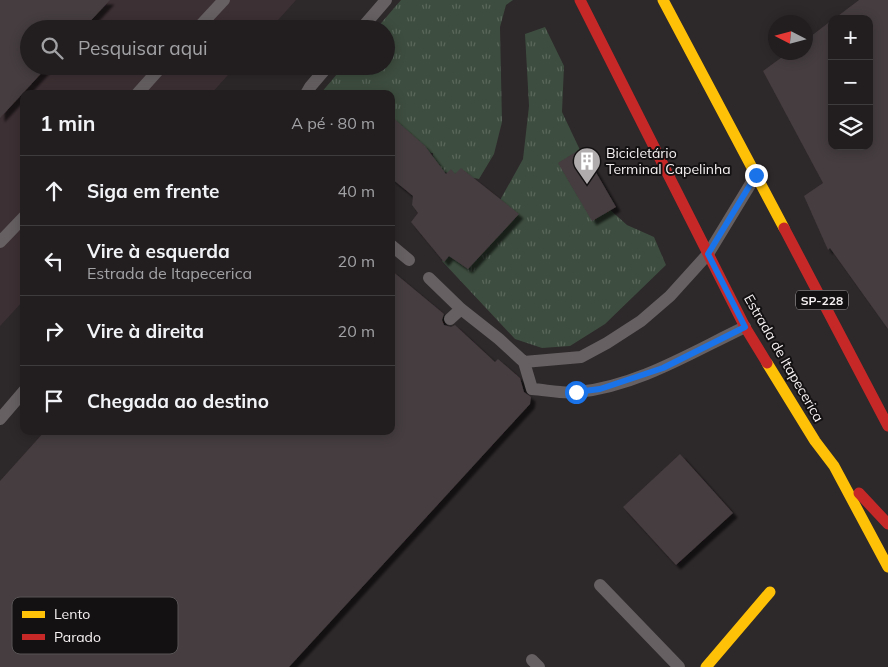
<!DOCTYPE html>
<html lang="pt">
<meta charset="utf-8">
<style>
:root{--surface:#221e20;--page:#2a2729;--text:#f1f3f6;--muted:#a2a2a5;--line:#3f3c3e}
body{margin:0;font-family:Mulish,sans-serif;background:var(--page);color:var(--text)}
.controls{position:absolute;right:15px;top:15px;display:grid;overflow:hidden;border-radius:10px;box-shadow:0 2px 12px #0003}
.controls button{width:45px;height:45px;display:grid;place-items:center;padding:0;border:0;border-bottom:1px solid var(--line);background:var(--surface);color:var(--text);font:25px sans-serif}
.compass{position:absolute;left:768px;top:15px;width:45px;height:45px;border-radius:50%;background:var(--surface);box-shadow:0 2px 12px #0003;rotate:276deg}
.stop{position:absolute;width:15px;height:15px;margin:-11px;border:4px solid #1a73e8;border-radius:50%;background:#fff}
.stop.end{background:#1a73e8;border-color:#fff;box-shadow:0 1px 5px #0008}
.list{margin:0;padding:0;list-style:none}
h2{display:flex;justify-content:space-between;align-items:center;height:65px;margin:0;padding:0 20px;font-size:21px}
h2 small{font-size:16px;font-weight:400;color:var(--muted)}
.list li{display:grid;grid-template-columns:32px 1fr auto;gap:15px;align-items:center;box-sizing:border-box;height:70px;padding:0 20px;border-top:1px solid var(--line)}
.list b{display:block;font-size:19px;white-space:nowrap}
.list p{margin:0;font-size:16px;white-space:nowrap;color:var(--muted)}
.list em{font-size:16px;font-style:normal;color:var(--muted)}
.icon{flex:none;width:28px;height:28px;fill:none;stroke:currentColor;stroke-width:2;stroke-linecap:round;stroke-linejoin:round}
.map{position:relative;flex:none;width:888px;height:667px;overflow:hidden}
.search{position:absolute;background:var(--surface);box-shadow:0 2px 12px #0003;left:20px;top:20px;width:375px;height:55px;display:flex;align-items:center;gap:12px;box-sizing:border-box;padding:0 18px;border-radius:28px;color:var(--muted);font-size:19px}
.panel{position:absolute;background:var(--surface);box-shadow:0 2px 12px #0003;left:20px;top:90px;width:375px;height:345px;border-radius:10px}
.map>svg:first-child{display:block}
</style>
<div class="map">
<svg width="888" height="667" viewBox="0 0 888 667">
<defs>
<pattern id="grass-tufts" width="24" height="20" patternUnits="userSpaceOnUse" patternTransform="scale(1.25)"><rect width="24" height="20" fill="#3d4d3f"/><path d="M3 7l-1-3M5 7V3M7 7l1-3M15 17l-1-3M17 17v-4M19 17l1-3" fill="none" stroke="#5a675b"/></pattern>
<filter id="shadow"><feDropShadow dx="4.5" dy="4.5" stdDeviation="1" flood-color="#0009"/></filter>
</defs>
<rect width="100%" height="100%" fill="#2d282a"/>
<path fill="#3d3034" d="M0 0H296L270 29H29V66H236L211 94H24V300L0 326Z"/>
<path fill="url(#grass-tufts)" d="M401 0H513L506 5 500 27 502 122 494 154 479 179 432 170 433 153 411 154 391 135V94H320L344 66H386V29H376Z
M545 27 564 66 562 112 607 207 627 225 654 237 666 265 605 324 570 346 542 348 515 339 442 261 499 202 523 159 529 106 525 34Z"/>
<path fill="#453c3f" filter="url(#shadow)" d="M0 0H110L83 29H29V66H48L0 118Z
M859 0H888V329L830 248 828 250 804 196 823 183 763 71 789 52H806V40L832 20V146H869V19H834Z
M391 116 425 146 446 174 451 169 455 174 461 168 519 214 468 269 449 256 444 262 411 222 418 213 412 205 413 196 391 178Z
M582 148 616 207 592 221 558 163Z
M391 270 444 314 442 320 444 325 451 327 455 325 495 362 498 359 520 378 524 392 531 397 530 404 289 667H0V481L45 431H391Z
M680 454 733 513 676 565 623 507Z"/>
<g fill="none" stroke-linecap="round" stroke-linejoin="round">
<path stroke="#666062" stroke-width="12" d="M197 29 224 0
M361 29 386 0
M137 94 162 66
M306 94 310 87 328 66
M0 242 24 217
M391 245 409 260
M429 278 461 309 499 339 524 362 532 389C547 390 563 394 578 392 638 386 692 352 745 327
M450 319 461 309
M524 362 581 357 607 343 641 321 670 296 708 254 756 175
M0 419 24 391
M600 585 679 667
M532 660 539 667"/>
<path stroke="#ffc107" stroke-width="11" d="M663 0 784 228
M767 363 815 441 834 466 888 567
M706 667 770 592"/>
<path stroke="#c62828" stroke-width="11" d="M580 0 745 327 767 363
M784 228 888 426
M859 493 888 524"/>
</g>
<g fill="none" stroke-linecap="round" stroke-linejoin="round">
<path stroke="#1a73e8" stroke-width="6" d="M576 392 600 389 663 368 745 327 708 254 756 175"/>
</g>
<defs>
<g id="building-pin" transform="scale(1.4375)"><path d="M0 17L-7.5 6A9.5 9.5 0 1 1 7.5 6Z" fill="#b0abac" stroke="#141112"/><path d="M-4-6H4V6H1V3H-1V6H-4ZM-2.5-4.3h1.7v1.8h-1.7ZM.8-4.3h1.7v1.8H.8ZM-2.5-1h1.7V.8h-1.7ZM.8-1h1.7V.8H.8Z" fill="#fff"/></g>
</defs>
<g fill-rule="evenodd">
<use href="#building-pin" x="587" y="161"/>
</g>
<g text-anchor="middle" dominant-baseline="central" stroke-width="4" stroke-linejoin="round" paint-order="stroke">
<rect fill="#141112" stroke="#b2aeaf" stroke-width="1" x="796" y="290.5" width="52" height="19" rx="4"/>
<g font-size="12" font-weight="bold" fill="#f6f1f2">
<text x="822" y="300">SP-228</text>
</g>
<g font-size="14" fill="#f6f1f2" stroke="#141112" text-anchor="start">
<text x="606" y="153">Bicicletário<tspan x="606" dy="16">Terminal Capelinha</tspan></text>
</g>
<g font-size="14" fill="#f6f1f2" stroke="#141112">
<text transform="translate(784 358) rotate(60)">Estrada de Itapecerica</text>
</g>
</g>
<rect x="12" y="597" width="166" height="57" rx="8" fill="#141112" stroke="#585455" stroke-width="1"/>
<rect x="22" y="611" width="23" height="7" fill="#ffc107"/>
<rect x="22" y="634" width="23" height="6" fill="#c62828"/>
<g font-size="14" fill="#f6f1f2">
<text x="54" y="619">Lento</text>
<text x="54" y="642">Parado</text>
</g>
</svg>
<div class="controls">
<button>+</button>
<button>−</button>
<button><svg class="icon" aria-label="layers" viewBox="0 0 24 24"><path d="M12 4l9 5-9 5-9-5zM3 14l9 5 9-5"/></svg></button>
</div>
<svg class="compass" viewBox="-18 -18 36 36"><path d="M0-13l5 13h-10z" fill="#e53935"/><path d="M0 13l5-13h-10z" fill="#a2a2a5"/></svg>
<div class="stop" style="left:576px;top:392px"></div>
<div class="stop end" style="left:756px;top:175px"></div>
<div class="search"><svg class="icon" aria-label="search" viewBox="0 0 24 24"><circle cx="10" cy="10" r="6"/><path d="M15 15l6 6"/></svg>Pesquisar aqui</div>
<section class="panel">
<h2>1 min<small>A pé · 80 m</small></h2>
<ul class="list">
<li><svg class="icon" aria-label="ahead" viewBox="0 0 24 24"><path d="M12 20V5M6 11l6-6 6 6"/></svg><div><b>Siga em frente</b></div><em>40 m</em></li>
<li><svg class="icon" aria-label="left" viewBox="0 0 24 24"><path d="M17 20v-9H6M10 6l-5 5 5 5"/></svg><div><b>Vire à esquerda</b><p>Estrada de Itapecerica</p></div><em>20 m</em></li>
<li><svg class="icon" aria-label="right" viewBox="0 0 24 24"><path d="M7 20v-9h11M14 6l5 5-5 5"/></svg><div><b>Vire à direita</b></div><em>20 m</em></li>
<li><svg class="icon" aria-label="arrive" viewBox="0 0 24 24"><path d="M6 21V4h12l-3 4 3 4H6"/></svg><div><b>Chegada ao destino</b></div></li>
</ul>
</section>
</div>
